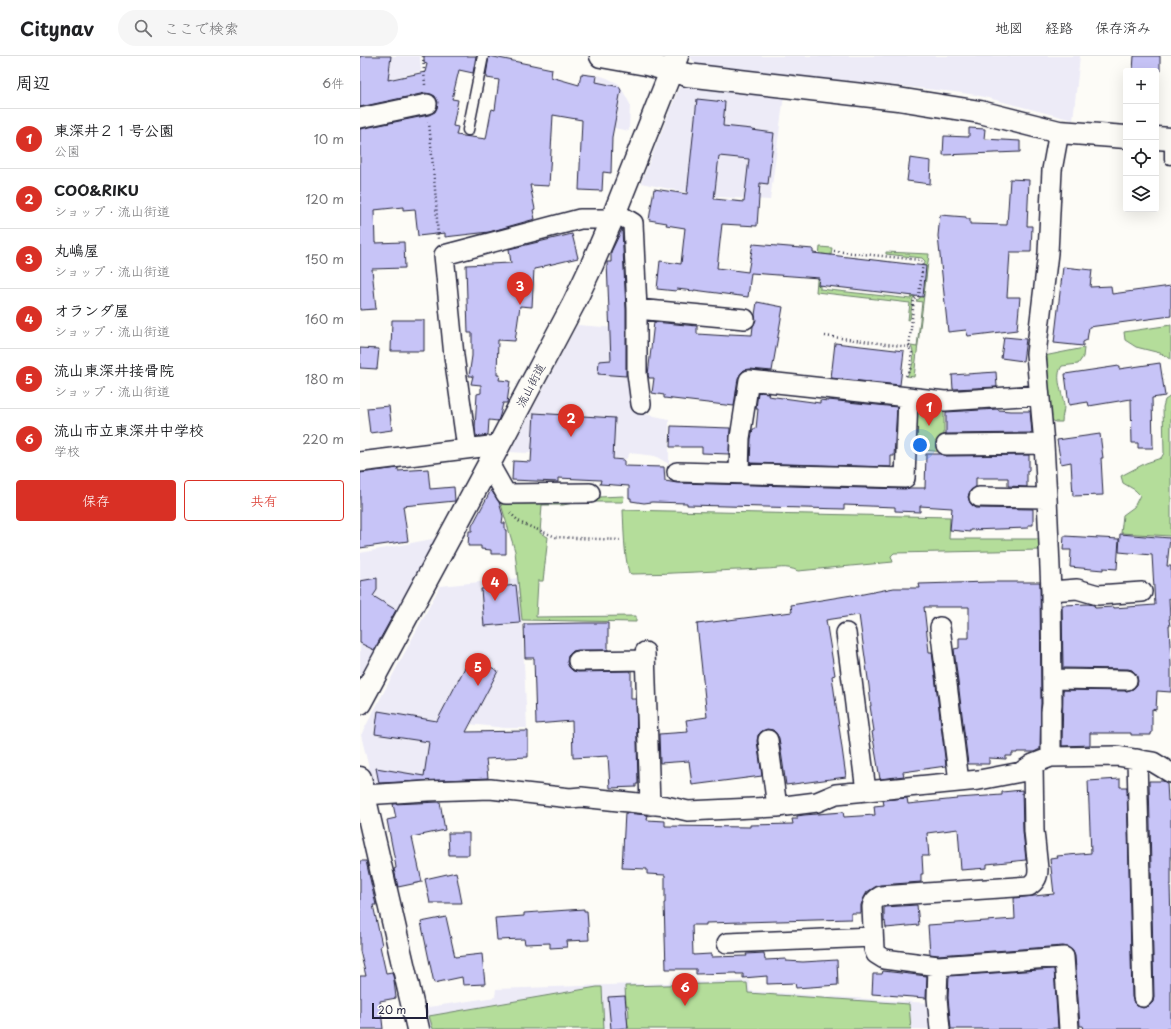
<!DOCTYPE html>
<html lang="ja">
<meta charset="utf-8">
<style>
:root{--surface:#fff;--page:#f6f6f6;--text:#202124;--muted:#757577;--line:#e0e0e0;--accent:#d93025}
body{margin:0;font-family:"Playpen Sans","Klee One",sans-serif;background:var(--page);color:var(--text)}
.controls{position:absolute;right:12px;top:12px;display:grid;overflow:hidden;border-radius:4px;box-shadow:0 4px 16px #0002}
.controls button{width:36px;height:36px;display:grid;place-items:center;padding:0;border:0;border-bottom:1px solid var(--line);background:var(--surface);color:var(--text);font:20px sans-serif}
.scale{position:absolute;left:12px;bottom:10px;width:56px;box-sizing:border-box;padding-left:4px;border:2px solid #22223b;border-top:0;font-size:11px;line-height:14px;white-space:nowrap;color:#22223b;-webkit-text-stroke:3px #fdfcf7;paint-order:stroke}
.you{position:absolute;left:560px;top:389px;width:14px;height:14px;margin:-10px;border:3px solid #fff;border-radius:50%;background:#1a73e8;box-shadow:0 0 0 6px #1a73e833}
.badge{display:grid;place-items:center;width:26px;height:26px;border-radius:50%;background:var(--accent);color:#fff;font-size:13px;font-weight:700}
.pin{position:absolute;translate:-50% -33px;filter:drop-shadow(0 1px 2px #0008)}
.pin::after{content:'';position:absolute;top:21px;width:14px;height:12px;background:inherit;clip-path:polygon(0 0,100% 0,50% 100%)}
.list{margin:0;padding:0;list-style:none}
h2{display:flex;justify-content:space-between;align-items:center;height:52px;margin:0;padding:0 16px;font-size:17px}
h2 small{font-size:13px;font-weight:400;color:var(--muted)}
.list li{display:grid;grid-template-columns:26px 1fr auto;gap:12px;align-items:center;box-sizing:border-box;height:60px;padding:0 16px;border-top:1px solid var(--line)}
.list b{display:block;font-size:15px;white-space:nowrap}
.list p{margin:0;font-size:13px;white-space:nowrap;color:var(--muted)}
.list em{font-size:13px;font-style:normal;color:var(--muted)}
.actions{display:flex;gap:8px;padding:12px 16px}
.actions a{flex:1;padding:9px 0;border:1px solid var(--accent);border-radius:4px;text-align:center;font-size:14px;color:var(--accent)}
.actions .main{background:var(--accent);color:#fff}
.icon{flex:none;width:22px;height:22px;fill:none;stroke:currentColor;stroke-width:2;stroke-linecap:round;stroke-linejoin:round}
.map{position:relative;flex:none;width:811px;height:973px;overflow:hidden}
header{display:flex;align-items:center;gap:24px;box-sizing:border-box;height:56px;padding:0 20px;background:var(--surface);border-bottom:1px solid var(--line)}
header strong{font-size:19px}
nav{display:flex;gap:22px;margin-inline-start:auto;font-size:14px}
.search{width:280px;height:36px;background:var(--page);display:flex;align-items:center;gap:10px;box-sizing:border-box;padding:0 14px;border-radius:22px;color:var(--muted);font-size:15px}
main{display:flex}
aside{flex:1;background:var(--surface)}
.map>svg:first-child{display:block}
</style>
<header>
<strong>Citynav</strong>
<div class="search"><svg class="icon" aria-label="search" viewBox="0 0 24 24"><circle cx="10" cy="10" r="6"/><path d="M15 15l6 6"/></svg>ここで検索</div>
<nav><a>地図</a><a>経路</a><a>保存済み</a></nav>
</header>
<main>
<aside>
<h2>周辺<small>6件</small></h2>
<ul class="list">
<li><span class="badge">1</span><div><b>東深井２１号公園</b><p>公園</p></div><em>10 m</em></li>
<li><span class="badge">2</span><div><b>COO&amp;RIKU</b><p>ショップ · 流山街道</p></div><em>120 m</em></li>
<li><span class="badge">3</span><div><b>丸嶋屋</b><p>ショップ · 流山街道</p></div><em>150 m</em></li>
<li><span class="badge">4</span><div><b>オランダ屋</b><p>ショップ · 流山街道</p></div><em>160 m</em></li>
<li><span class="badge">5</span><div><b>流山東深井接骨院</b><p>ショップ · 流山街道</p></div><em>180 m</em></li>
<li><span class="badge">6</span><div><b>流山市立東深井中学校</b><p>学校</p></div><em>220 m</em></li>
</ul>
<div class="actions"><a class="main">保存</a><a>共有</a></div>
</aside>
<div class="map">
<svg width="811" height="973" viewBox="0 0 811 973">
<rect width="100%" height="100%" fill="#fdfcf7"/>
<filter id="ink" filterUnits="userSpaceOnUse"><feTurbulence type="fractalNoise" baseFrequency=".025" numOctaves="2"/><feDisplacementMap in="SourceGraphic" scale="8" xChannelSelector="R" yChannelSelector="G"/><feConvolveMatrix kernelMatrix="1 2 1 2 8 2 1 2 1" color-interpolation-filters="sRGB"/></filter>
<g filter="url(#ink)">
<path fill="#edebf7" d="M0 0H60L61 15 0 31Z
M329 0H720L713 64 616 39 595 36 337 9Z
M238 19 247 22 259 28 270 48 269 75 229 67Z
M327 29 424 40 410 144 344 140 281 127 319 32Z
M217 269 270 273V317L275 356 309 363V408L295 400 270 397 266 403 150 396Z
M77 482 0 624V497Z
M159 522 162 564 167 672H145L100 667 109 729 14 733 1 679 80 530Z
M389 924 390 935 570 947 574 973H68L62 952 135 941 136 933Z"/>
<path fill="#b4dd9a" stroke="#6b806a" d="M460 191 472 192 471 199 462 198 458 229H460V233L551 243 552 240H554L557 214 556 240 553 242 550 263 548 264 550 247 456 236Z
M526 196 569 198 554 321 547 320C553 312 556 300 551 290L557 291 562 246 556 245 560 242 565 205 562 202 526 198Z
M811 269V303L800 297 776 291 765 284 764 276Z
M724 292 723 301 718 308 702 310C694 321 703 337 704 350 704 355 702 360 702 366H695L689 362 684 300Z
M811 340V480L761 477 763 459 774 451 780 439 775 434 763 427 761 420 786 407 801 402 804 397 803 351 805 344Z
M561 350 584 352V396L552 393 554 356Z
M264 440 263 446H218L203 449H182L180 477 188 481 183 525H178L176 561 276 560V566L162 564 155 495 140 445Z
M263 454 590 461 589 483H683L682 524 679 502 680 494 534 497 531 500 533 506 438 515C425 509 418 513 405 513 361 514 317 518 272 518L269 517C264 497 264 475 263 454Z
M387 927 388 937 549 948 551 973H268L267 961H269L268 949 266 950 265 930Z
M237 931H242L244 973H73L69 960Z"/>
<path fill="#c7c4f7" stroke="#22223b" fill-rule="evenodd" d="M0 0H31L28 24 65 16 67 8 64 7V0H116L113 17 99 14 92 43 98 44 93 70 98 71 96 79 126 83 131 56 132 53 135 54 139 24 127 22V20H126L129 0 192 13 191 21 219 29 221 18 237 20 236 26 260 31V33L261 34 252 81 251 117 243 116 242 135 219 134 222 64 193 59 189 130 170 129 175 153 173 154 175 163 129 176 85 181V177L58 180 55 153 43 154V151L14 154 15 187 44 186 45 212 12 213 16 253 0 254V73L69 59 75 56 77 52 78 46 75 40 71 38 65 37 0 51Z
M774 0H800V15H773Z
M337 43 365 46 363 70 392 73V74L414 77 408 128 400 127 397 170 362 168 357 212 388 216 393 188 453 193V197L566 210 563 241 458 229 459 222 391 217 388 241 334 234V235L317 233 316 235 297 233 300 205 321 208 325 172 306 169 307 167 289 164 294 133 327 138ZM359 100 389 103 384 146 354 143Z
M609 72 625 73 624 83 660 85V96L583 99 584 80 609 81Z
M550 102 571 105 570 128 547 125Z
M650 123 669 124 667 170H672L671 196H650L647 241H660L657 274 608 280 606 274 588 276 578 180 580 159 606 161V163H610V168L647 169Z
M262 173 266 253V320L238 318 239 305 251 304 247 206H251V196Z
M212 178 218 202 184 210V211L174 213 172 251 160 250 155 285 138 284 137 319H140L139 324 150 325 147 347H143L140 359 138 365 129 364 128 379 116 381 115 372 117 338 121 337V329L111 328 113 320H109L112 300V277H108L106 209 151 207 149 193Z
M703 211 732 214 730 231 751 230 752 238 811 230V260L729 271 727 284 723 286V290L694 287Z
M397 246 423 251 412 315 390 313 384 314 381 317 378 322 374 350 304 342V339L292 337 294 322H289L288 319 294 266 337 270V278L369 280V278L392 279 393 270 396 264 395 259Z
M32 264H64V295H31Z
M644 281 666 283 663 305 641 302Z
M475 287 544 295 540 329 471 322Z
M0 292 19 293 17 313 0 312Z
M800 307 805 340 792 342 793 392H778V387H772L771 343 729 350 728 346 709 349 705 318 759 310V313Z
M636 316 637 331 593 333 592 319Z
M398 336 409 337 408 340 460 347V344L468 345V344L537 351 534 400H531V411L390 407 391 383 393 373H396L398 353H396Z
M29 350 32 374 10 377 7 352Z
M638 353V354L650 355H670L672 377 586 378V356Z
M174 357 255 362 253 403 264 404V410L304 411 305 425 317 427 545 433 550 432H565L566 398H580L586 400 669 399V415H667V431L648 430V422H616V431L610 435 608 441 610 447 616 452 673 453V469H668V472L610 474V476L590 474 592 452 560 450V456L535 455V451L484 449V453L327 449V447L292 446 284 447 271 445V442H269V430L240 428 241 424 198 422V426L152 424 153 405 171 406Z
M311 370 370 372 369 398 342 397V391H310Z
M740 378 743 402H741L743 439 713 440 711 406 701 408 697 384Z
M38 412V415L68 413 70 433 94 431 95 445 43 450 48 485 0 492V417Z
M131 434 139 446 143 460 142 467H145V474H146V498H131V494L121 493V490H108L109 475H112V470Z
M760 478 810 482 807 510H811V542H809L810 563H809L810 570H809L811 608V636L797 635 796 654 792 653V677H791V679H771V677H730V689L702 690 703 634 767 635 773 633 777 629 778 625 776 618 772 614 768 613 703 612 702 549 728 548 734 549 735 552 754 551V552L795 549 792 499 759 496Z
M704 480 759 483 757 513 743 512V514L710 511 711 494H703Z
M17 522V534L13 540 36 554 14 594 0 587V525Z
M629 526H680L681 647 680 693 674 696H657V697H652V700H646V703L629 702V708H608L594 593 599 592V582H609V551H564L569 596H572L586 710 543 716 544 720 520 723 512 676 514 675 510 650H511L509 630 499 559 466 564 475 619 472 620 486 721 426 729 419 682 416 677 413 674 407 673 401 676 398 679 397 685 402 720 332 729 329 705 300 707 299 678 328 676 326 664 347 661 337 568 432 556 431 549 492 539 493 540 534 532H560L559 528Z
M156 529 160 567 124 570 121 533Z
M224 567H248V594H218L213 595 208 600 207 606 209 611 213 615 218 616 271 615V643H276L278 728H276V731L250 732 248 700 213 702 212 665 176 668 174 602H165L164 568Z
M111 600 138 615 106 676 168 675V701L126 703 128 722 19 727 16 712 64 720 69 686 15 678 18 655 77 665Z
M760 723V731H767L772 941 774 947 777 950 783 952 789 950 793 946 794 941 789 725H803L807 727 808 745 811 744V829H810L811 867V973H724L723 970H720L715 900 713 895 708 891 703 890 578 899 570 898 568 869 655 863 654 842 694 838 690 803 698 802 697 800 731 797 728 725Z
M662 734 663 775 666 804 627 808V812L601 814 598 773 567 777 569 800H562L563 818H561V826L520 829 515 831 507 836 504 842 501 849V857H491V863L346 867V869H332L333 899 351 898V901L387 900 386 898 404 897 405 904 426 903V905L443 906 477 904 478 929 436 932 435 927 407 928V920L383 922V918H376V917L336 918V913H306L304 847H305V819L287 818V813L262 812 265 757 288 759 287 764 305 765V770L390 771V769L433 768 432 763H437V760L444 759 483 756 484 761 515 759 514 750 524 749 523 744 547 742 548 748 597 743V742L642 739V736Z
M80 746 85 774 52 781 62 826 38 831 34 813 36 812 35 805 27 764 36 762 33 748Z
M88 777H109V799H89Z
M0 805H6L16 849H13L22 889 20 890 26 917 32 916 34 924 36 942 20 945 23 973H0V920H6L0 895Z
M96 816 102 847H70L65 823Z
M557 849 559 869 526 872 525 865 524 866V851Z
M224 853V855H227L229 884 206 885 207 891 190 892V887L165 888 164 883 137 884 135 862 164 860V857Z
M86 861 95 901 122 898 125 928 103 929 102 921 74 927 61 866Z
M694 913 698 972 678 973H591L588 942 589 920Z
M523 915 567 920 566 942 512 938 513 918H522Z
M265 940 268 972 251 973 248 941Z"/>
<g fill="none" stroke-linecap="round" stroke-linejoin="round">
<g stroke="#22223b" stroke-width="13">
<path id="lane" d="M108 74 123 0
M810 103V83"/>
</g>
<g stroke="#22223b" stroke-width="22">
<path id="street" d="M0 62 67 48
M255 156 273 167 277 253V317L281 348
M277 253 385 263
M586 389 684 388
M107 392 94 300 84 199 220 163H252
M0 406 138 389
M129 408 146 438 230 437
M317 416 545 422 548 341
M379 417 380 382 389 324 585 345 679 339
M619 441 687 442
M691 535 717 533 738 539 782 536
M580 571 599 726
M486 577 506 735
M285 596 290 749
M218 605 285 604
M692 623 767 624
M408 684 417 751
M691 701V656L692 648 691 535 687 442 684 388 676 298 688 197 692 114 699 76
M777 703 783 941
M673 708 674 775 678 813C678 821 676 825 669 830L521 840C516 843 513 845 512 851L514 893 516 898 524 903 578 910 704 901 709 973
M4 739 67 735 130 733 210 742 221 741 306 750 328 755 417 751 457 746 476 738 619 724 661 716 673 708 691 701 757 700 793 706 811 717
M367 887 513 881
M578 910 577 942 580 973"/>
</g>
<g stroke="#22223b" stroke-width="25">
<path id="secondary" d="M241 0 286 8 327 19 538 43 620 56 699 76 766 81
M796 82 811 83
M0 647 129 408 214 247 231 211 255 156 317 0
M0 722 58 973"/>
</g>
<path stroke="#22223b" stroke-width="2.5" stroke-dasharray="1 3" stroke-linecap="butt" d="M63 0 65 29
M69 66 76 145 78 183
M474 195 560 204 563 207 559 240 554 243 549 291 552 297 550 313 545 322
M465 280 549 291
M150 457 161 467 196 481 260 484"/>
<use href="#lane" stroke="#fdfcf7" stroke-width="10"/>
<use href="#street" stroke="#fdfcf7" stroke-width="19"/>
<use href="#secondary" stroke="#fdfcf7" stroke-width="22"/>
</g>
</g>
<g text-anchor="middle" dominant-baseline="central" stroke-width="3.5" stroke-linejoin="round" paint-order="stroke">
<g font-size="12" fill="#22223b" stroke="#fdfcf7">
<text transform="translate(170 329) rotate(-62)">流山街道</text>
</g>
</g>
</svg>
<div class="controls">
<button>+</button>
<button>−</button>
<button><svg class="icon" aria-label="locate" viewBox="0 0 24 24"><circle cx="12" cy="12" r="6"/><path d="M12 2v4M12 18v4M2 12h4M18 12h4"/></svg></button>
<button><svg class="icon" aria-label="layers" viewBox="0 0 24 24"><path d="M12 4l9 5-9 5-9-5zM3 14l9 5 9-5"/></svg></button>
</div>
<div class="scale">20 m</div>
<div class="you"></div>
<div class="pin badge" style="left:569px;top:370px">1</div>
<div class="pin badge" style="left:211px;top:381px">2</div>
<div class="pin badge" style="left:160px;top:249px">3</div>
<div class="pin badge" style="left:135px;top:545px">4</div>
<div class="pin badge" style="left:118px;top:630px">5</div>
<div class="pin badge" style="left:325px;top:950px">6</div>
</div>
</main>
